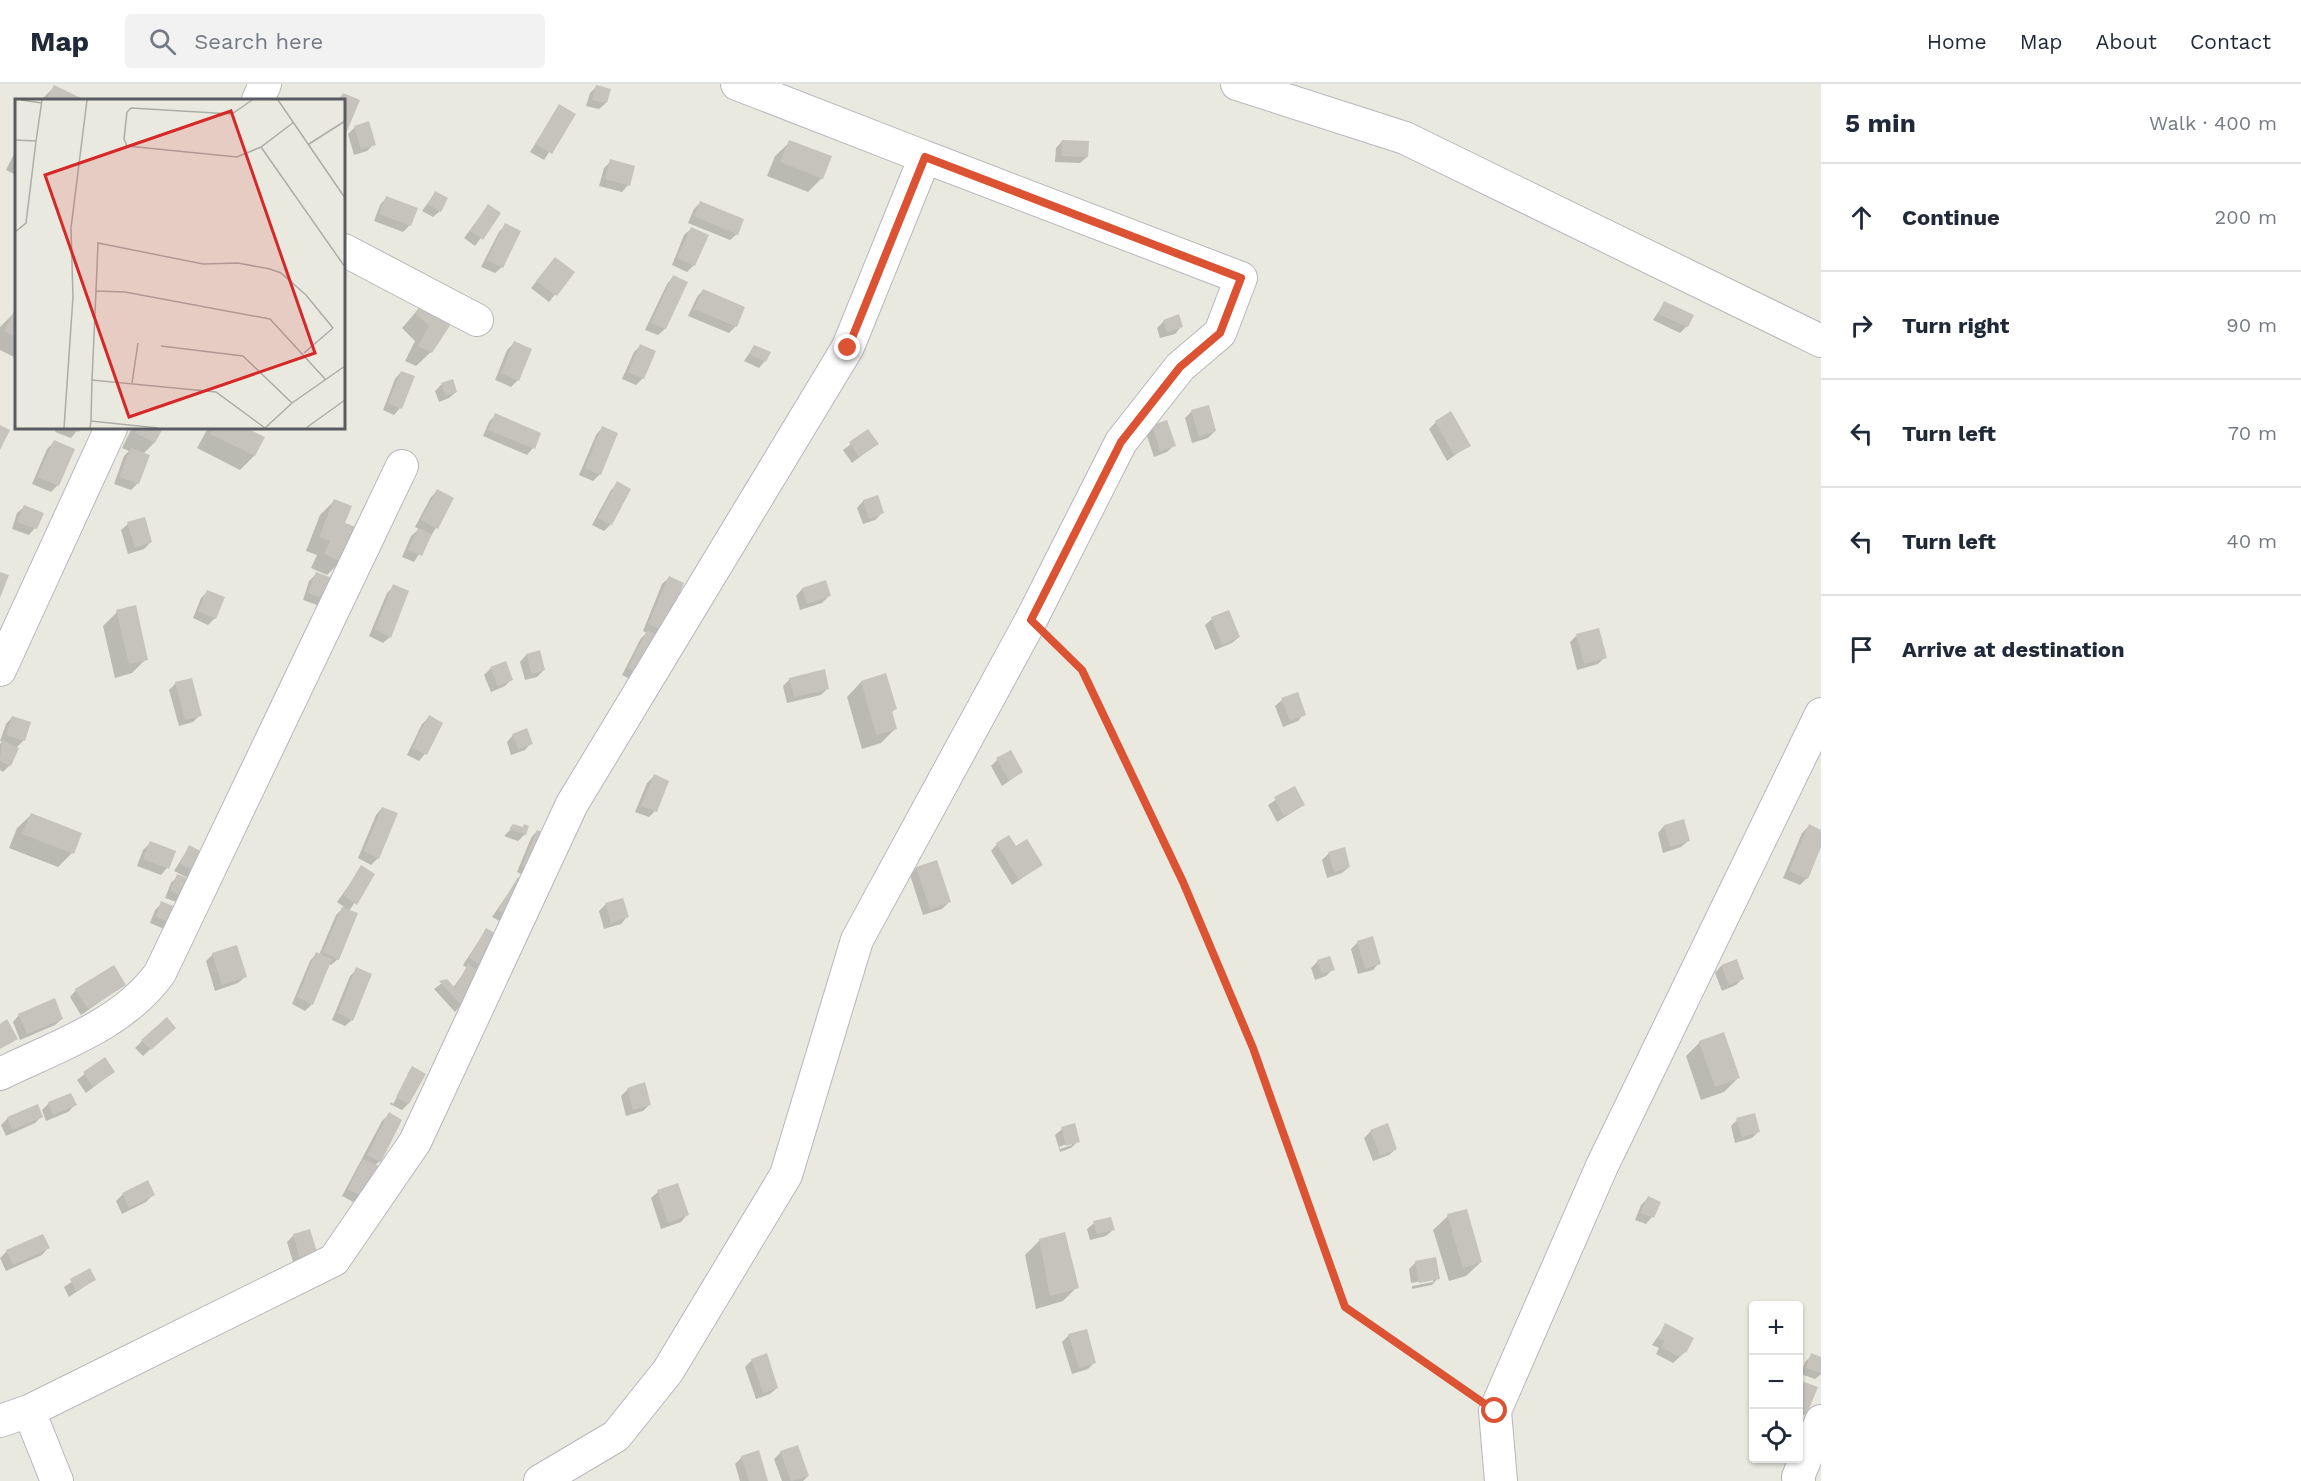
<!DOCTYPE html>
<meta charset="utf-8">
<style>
:root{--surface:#fff;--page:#f2f2f3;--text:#1f2937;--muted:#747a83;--line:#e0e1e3}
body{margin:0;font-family:"Work Sans",sans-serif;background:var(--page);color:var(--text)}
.controls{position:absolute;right:18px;bottom:18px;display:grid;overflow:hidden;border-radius:6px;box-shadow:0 2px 4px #0004}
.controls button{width:54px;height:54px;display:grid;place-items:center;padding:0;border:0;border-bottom:2px solid var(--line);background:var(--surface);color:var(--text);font:30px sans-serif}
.stop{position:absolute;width:18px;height:18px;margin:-14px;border:4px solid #dc5334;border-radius:50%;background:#fff}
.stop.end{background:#dc5334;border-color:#fff;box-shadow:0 2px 6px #0008}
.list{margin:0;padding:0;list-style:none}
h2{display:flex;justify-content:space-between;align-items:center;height:78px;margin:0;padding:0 24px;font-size:26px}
h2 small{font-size:20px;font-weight:400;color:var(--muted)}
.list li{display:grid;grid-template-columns:39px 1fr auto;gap:18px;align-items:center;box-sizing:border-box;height:108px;padding:0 24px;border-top:2px solid var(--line)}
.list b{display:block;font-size:22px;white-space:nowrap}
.list em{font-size:20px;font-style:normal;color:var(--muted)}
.icon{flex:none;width:33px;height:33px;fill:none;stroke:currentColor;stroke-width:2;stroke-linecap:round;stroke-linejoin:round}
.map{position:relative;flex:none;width:1821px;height:1397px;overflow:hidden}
header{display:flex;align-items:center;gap:36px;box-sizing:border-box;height:84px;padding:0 30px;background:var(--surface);border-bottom:2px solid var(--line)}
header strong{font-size:28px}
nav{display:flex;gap:33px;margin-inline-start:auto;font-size:21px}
.search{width:420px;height:54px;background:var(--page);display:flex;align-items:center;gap:15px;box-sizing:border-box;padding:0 21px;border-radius:6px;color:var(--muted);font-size:22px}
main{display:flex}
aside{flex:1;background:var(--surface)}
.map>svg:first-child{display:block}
</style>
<header>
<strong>Map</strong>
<div class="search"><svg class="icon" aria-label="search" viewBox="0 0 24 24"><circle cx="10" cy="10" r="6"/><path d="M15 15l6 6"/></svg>Search here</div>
<nav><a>Home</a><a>Map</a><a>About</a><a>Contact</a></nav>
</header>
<main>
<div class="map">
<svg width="1821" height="1397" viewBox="0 0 1821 1397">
<rect width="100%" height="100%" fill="#eae9df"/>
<path fill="#0003" fill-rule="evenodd" d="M54 3 82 16H41Z
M596 3 606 19 599 25 586 22 590 9Z
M343 11 358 17 344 52V16H337Z
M559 22 573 31 544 76 530 68Z
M355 43 374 60 367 67 354 71 348 50Z
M1062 57 1087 73 1080 79 1055 78 1056 64Z
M790 58 822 94 808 108 767 92 775 72Z
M16 66V91L6 86Z
M611 77 628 101 622 108 599 102 604 84Z
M435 109 440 127 433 133 422 127Z
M386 114 410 141 403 148 374 137 380 121Z
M701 118 737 150 730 156 688 139 694 125Z
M488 122 499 129 475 162 464 154Z
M505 141 502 183 495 189 481 183 499 148Z
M691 145 694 181 687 188 672 181 684 151Z
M555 175 573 188 549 218 531 204Z
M673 193 686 199 665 245 658 251 645 246 667 200Z
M703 206 736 242 729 249 688 232 697 213Z
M426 216 453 234 431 268 416 282 405 277 415 257 402 244Z
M1664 219 1687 242 1680 249 1653 236Z
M14 229 16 230V274L0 266V243Z
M1164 237 1181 243 1175 250 1160 254 1157 244Z
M514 259 518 296 511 303 495 296 507 266Z
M640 262 643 294 636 301 622 295 634 268Z
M754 262 765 277 759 284 744 277Z
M401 288 400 324 394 331 383 326 395 295Z
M452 297 456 308 449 314 439 318 435 307 441 301Z
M1208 323 1215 347 1208 354 1192 359 1185 334 1191 328Z
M495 331 533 364 527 371 483 352 489 338Z
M1436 338 1469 361 1447 377 1429 345Z
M1152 342 1174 361 1167 368 1154 373 1146 349Z
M57 344H79L71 354 55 348Z
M132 344H161L154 359 143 370 138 399 131 406 114 400 124 372 129 367 122 364Z
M208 344H243L263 353 254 372 240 386 197 364Z
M602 344 600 390 593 397 579 391 596 351Z
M868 347 877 360 852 379 843 366Z
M54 358 73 366 57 402 51 408 32 400 47 365Z
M618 399 611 440 604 447 592 441 611 406Z
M438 406 436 444 414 478 402 473 411 452 419 445 415 443 431 413Z
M877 413 882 429 875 436 863 440 857 424 863 417Z
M334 417 343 440 341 477 327 491 311 484 317 471 306 467 320 431Z
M24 423 35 444 29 451 12 445 17 429Z
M128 440 151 458 144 465 128 470 121 446Z
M316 490 323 514 317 521 303 516 309 497Z
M669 494 663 546 634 597 622 591 641 554 647 549 643 547 662 500Z
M394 502 390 553 383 559 369 552 387 509Z
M802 505 829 512 822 519 800 526 796 512Z
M208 507 215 534 208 541 193 534 201 514Z
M117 528 146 575 132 589 115 594 103 542Z
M1212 535 1239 553 1232 559 1215 566 1205 541Z
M1576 552 1605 573 1598 580 1577 586 1570 558Z
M539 568 544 586 537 593 525 596 520 578 526 571Z
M491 584 512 595 505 602 491 608 484 591Z
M885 591 895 625 891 629 895 645 881 659 862 665 847 613 861 598Z
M790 595 828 604 821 611 787 619 783 602Z
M176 599 200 631 193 638 179 642 169 606Z
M1282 616 1304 630 1298 637 1283 643 1275 622Z
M12 633 24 656 16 664 10 681 3 688 0 686V660L2 658 0 657 6 640Z
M429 633 441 639 425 670 419 677 407 671 422 640Z
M513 651 531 659 525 666 511 671 507 658Z
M997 676 1022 688 1002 702 991 682Z
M654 692 655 727 649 733 635 728 647 699Z
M1294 704 1304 721 1277 738 1268 721Z
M382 724 396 730 378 774 371 781 358 774 376 731Z
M32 730 72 769 58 783 9 764 17 744Z
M514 742 525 750 518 757 504 752Z
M1664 742 1688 757 1681 763 1663 769 1658 749Z
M1809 742 1821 747V759L1807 794 1800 801 1783 794 1802 749Z
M537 747 529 794 517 788 531 754Z
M150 759 174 768 167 784 161 791 137 782 143 766Z
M997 760 1015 764 1041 781 1012 801 991 767Z
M189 763 206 771 180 819 165 814 171 799 178 792 187 796 188 794 174 787Z
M1329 769 1349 783 1342 789 1327 794 1322 776Z
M936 778 949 818 942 825 923 831 910 791 916 784Z
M362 783 373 791 349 827 338 875 331 881 328 880 312 920 305 927 292 920 310 877 316 870 319 871 336 831 344 823 337 818Z
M518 795 503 839 492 833Z
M162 819 180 826 169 847 150 839 155 826Z
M606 820 627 833 621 840 604 845 599 827Z
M486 846 481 881 475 886 461 921 455 928 434 905 446 896 453 904 467 884 463 881Z
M1358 858 1379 879 1373 886 1358 890 1351 865Z
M213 870 245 893 238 899 215 907 206 877Z
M1318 877 1333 885 1326 892 1315 896 1311 884Z
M1736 877 1743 894 1736 901 1722 907 1715 889 1721 882Z
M357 885 352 936 345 942 332 936 350 892Z
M124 901 81 931 70 913 76 906Z
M19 931 62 935 55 941 20 956 13 938Z
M167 950 143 972 135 964 142 957Z
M1700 958 1738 994 1724 1008 1701 1016 1686 972Z
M104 975 113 988 86 1009 77 996Z
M412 984 408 1020 402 1026 390 1020 406 991 391 1018 393 1020 410 990H407Z
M628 1005 649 1021 643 1027 626 1032 621 1012Z
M49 1019 75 1021 68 1028 46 1037 42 1026Z
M389 1030 380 1077 374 1082 357 1120 342 1112 382 1037Z
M41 1033 35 1039 6 1052 1 1041 8 1034Z
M1737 1036 1759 1047 1752 1054 1735 1059 1731 1042Z
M1062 1045 1078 1057 1071 1064 1060 1068 1055 1051ZM1072 1058V1061L1060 1065 1059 1063Z
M1371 1047 1396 1065 1389 1071 1373 1077 1364 1054Z
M658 1108 687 1131 681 1138 661 1145 651 1114Z
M123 1110 153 1111 146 1118 122 1130 116 1117Z
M1648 1114 1659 1119 1652 1133 1646 1140 1635 1136 1641 1121Z
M1448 1132 1481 1178 1466 1192 1449 1197 1433 1146Z
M1094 1139 1113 1146 1106 1152 1090 1156 1087 1145Z
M309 1147 297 1191 287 1158 294 1151Z
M1064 1150 1077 1203 1063 1217 1036 1225 1025 1171 1039 1157Z
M48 1164 42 1171 6 1187 0 1174 7 1167Z
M1416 1178 1438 1194 1432 1201 1412 1205V1202L1433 1198V1195L1411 1199 1409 1185Z
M89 1186 94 1196 69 1213 64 1203Z
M1666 1241 1685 1268 1673 1279 1656 1270 1659 1264 1652 1261Z
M1069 1251 1095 1278 1088 1285 1072 1290 1062 1258Z
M1812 1271 1821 1274V1290L1815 1295 1801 1290 1805 1278Z
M752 1276 777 1304 770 1310 756 1315 745 1283Z
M1800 1298 1806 1329 1799 1335 1798 1299Z
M781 1368 808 1392 803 1397H782L774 1375Z
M742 1373 767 1397H740L735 1380Z"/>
<path fill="#c6c3bd" d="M54 1 85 16H47Z
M596 1 611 5 607 19 592 16Z
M343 9 360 16 345 52 344 16H339Z
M559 20 576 30 552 70 535 60Z
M369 37 376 61 361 65 354 42Z
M789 56 832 72 823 95 780 78Z
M1062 56 1089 57 1088 73 1061 72Z
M610 75 635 82 630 102 605 95Z
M435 107 448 114 441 128 428 120Z
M386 112 418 124 411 142 379 130Z
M700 117 744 135 738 151 694 132Z
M488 120 501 129 483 156 470 147Z
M505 139 521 147 503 184 487 176Z
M691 143 709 151 695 182 677 174Z
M555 173 575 188 557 212 536 197Z
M673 191 688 198 666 245 651 239Z
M703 205 745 223 737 243 694 225Z
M426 214 455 234 432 269 418 262 429 242 415 229Z
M1664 217 1694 231 1688 243 1658 230Z
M14 227 16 229V253L4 247Z
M1179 230 1183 243 1167 248 1163 236Z
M514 257 532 265 519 297 501 289Z
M640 260 656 267 644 295 628 288Z
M754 261 771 268 766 278 749 270Z
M401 287 415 292 402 325 388 319Z
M453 295 457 308 445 312 441 299Z
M1209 321 1216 347 1199 353 1191 326Z
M1451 327 1471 362 1454 371 1435 337Z
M495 329 541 349 535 365 488 346Z
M1167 336 1176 362 1160 367 1152 341Z
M0 341 10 346 0 366Z
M602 342 618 349 601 391 585 384Z
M67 344H81L79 348Z
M138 344H163L155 359 135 349Z
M213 344H246L265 353 255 372 210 350Z
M868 345 879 360 859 373 849 358Z
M54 356 75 365 59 402 37 393Z
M131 364 150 371 139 400 119 393Z
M617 397 631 405 612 441 598 434Z
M437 405 454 414 438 445 421 436Z
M878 411 884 429 869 435 863 416Z
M334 415 352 422 345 439 356 443 342 478 324 470 330 457 319 453Z
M24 421 44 429 37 445 17 438Z
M145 433 152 458 135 464 127 438Z
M418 444 432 450 422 472 408 466Z
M0 488 9 491 0 514Z
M316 488 332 494 325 515 308 509Z
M669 492 684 499 664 547 648 540Z
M826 496 831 512 807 520 802 504Z
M393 500 409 507 391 554 375 545Z
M207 506 225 513 216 535 198 527Z
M136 521 148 576 129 580 116 526Z
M1229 526 1240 553 1222 561 1211 533Z
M1599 544 1607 574 1584 580 1576 550Z
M647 546 661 553 642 592 628 584Z
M540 566 545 586 532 590 526 570Z
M506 577 513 596 498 602 490 583Z
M825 585 829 605 794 613 789 594Z
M886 589 897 625 892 627 897 645 876 651 861 597Z
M192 594 202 632 185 636 175 598Z
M1298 608 1306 631 1290 637 1281 614Z
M429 631 443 639 427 671 412 664Z
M12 632 31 638 25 657 6 651Z
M527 644 533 660 518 665 512 650Z
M2 656 19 664 11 682 0 677Z
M1011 666 1023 688 1009 696 996 674Z
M654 690 669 697 657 728 641 722Z
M1295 702 1305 721 1284 732 1274 713Z
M382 723 398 729 379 775 364 767Z
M31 729 82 749 74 770 22 750Z
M1684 735 1690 757 1670 763 1664 741Z
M513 740 523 743 524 740 529 742 526 751 509 745Z
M1809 740 1821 746V763L1808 795 1789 787Z
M537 746 551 751 537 788 522 782Z
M1009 751 1016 762 1027 755 1043 781 1019 796 996 759Z
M150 757 176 767 169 785 143 775Z
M189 761 208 771 199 789 180 780Z
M1345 763 1350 783 1334 788 1328 768Z
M937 776 951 818 930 825 916 783Z
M361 781 375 790 357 821 343 811Z
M177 790 195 797 188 814 170 807Z
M518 793 531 801 510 834 498 826Z
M623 814 629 833 611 839 605 819Z
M161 817 182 826 177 841 156 833Z
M342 823 358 829 339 876 323 868Z
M486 844 500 852 482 882 469 874Z
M1373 852 1381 880 1365 885 1357 857Z
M237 861 247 893 222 901 212 869Z
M316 868 332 875 313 921 297 913Z
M1330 872 1335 886 1322 890 1317 876Z
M1737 875 1744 895 1729 901 1721 881Z
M468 880 481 888 462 922 439 897 447 895 455 904Z
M114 881 126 901 88 925 75 905Z
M356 883 372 890 353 937 338 929Z
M55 914 63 935 27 950 18 930Z
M167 933 176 944 151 966 141 956Z
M7 935 18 955 0 965V940Z
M1724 948 1740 994 1715 1003 1699 957Z
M105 973 115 988 93 1003 83 988Z
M412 982 426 990 409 1020 396 1013Z
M645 998 651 1021 633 1026 627 1004Z
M71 1009 77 1021 53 1031 48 1018Z
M38 1020 43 1033 12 1046 7 1033Z
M389 1028 402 1036 381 1078 367 1071Z
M1755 1029 1760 1048 1742 1053 1736 1034Z
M1075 1039 1080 1058 1066 1062 1061 1043Z
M1388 1039 1397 1065 1380 1072 1370 1046Z
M363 1075 381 1083 365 1114 348 1105Z
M148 1096 155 1111 129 1124 122 1109Z
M678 1099 689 1131 668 1139 657 1106Z
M1648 1112 1661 1118 1654 1134 1640 1129Z
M1467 1125 1482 1178 1463 1184 1447 1130Z
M1111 1133 1115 1146 1097 1150 1093 1137Z
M310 1145 321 1181 303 1186 293 1150Z
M1065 1148 1079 1204 1050 1212 1039 1155Z
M43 1150 50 1164 13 1181 6 1166Z
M1436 1173 1440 1195 1419 1199 1415 1177Z
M90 1184 96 1196 76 1207 70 1195Z
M1665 1239 1694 1254 1686 1269 1684 1267 1680 1273 1661 1263 1665 1257 1658 1254Z
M1087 1245 1096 1279 1079 1284 1068 1250Z
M767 1269 778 1304 763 1309 751 1275Z
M1811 1269 1821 1273V1289L1806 1284Z
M1799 1296 1818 1303 1807 1330 1798 1326Z
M798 1361 809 1392 791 1397 780 1367Z
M759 1366 768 1397H749L741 1372Z"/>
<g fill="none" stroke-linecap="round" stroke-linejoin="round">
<g stroke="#b5b7bc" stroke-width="34">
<path id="minor" d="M1237 0 1405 54 1821 257
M258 16 265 0
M344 166 477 236
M0 586 111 344
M0 990C55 963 123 941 160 889L402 382
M29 1327 57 1397
M0 1337 29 1327 334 1176 415 1058 572 720 848 263 925 73 737 0
M540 1397 616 1352 668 1287 786 1091 857 856 1031 536 1121 358 1180 283 1220 249 1241 194 925 73
M1501 1397 1495 1327 1602 1082 1821 630
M1799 1397 1798 1393 1821 1337"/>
</g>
<path stroke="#97c1a7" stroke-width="4" stroke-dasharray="6 3" stroke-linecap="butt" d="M1053 558 1082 586 1183 798 1253 964 1345 1223 1468 1308"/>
<use href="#minor" stroke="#fff" stroke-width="32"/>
</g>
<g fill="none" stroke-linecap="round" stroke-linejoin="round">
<path stroke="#dc5334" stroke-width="8" d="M848 264 925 73 1241 194 1220 249 1180 283 1121 358 1031 536 1082 586 1183 798 1253 964 1345 1223 1495 1327"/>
</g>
<g transform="translate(15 15)">
<rect width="330" height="330" fill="#eae9df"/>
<path fill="none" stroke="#acaca8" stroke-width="1.5" d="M6 1 27 4M237 1 217 15 116 9 112 13 109 40 112 47 222 58 246 48 279 23M263 1 330 99M0 41 21 42 11 124 0 133M21 42 27 1M294 45 330 22M246 48 330 168M81 192 83 144 188 165 223 164 255 170 266 174 291 196 318 229 289 254M146 247 228 257 277 304M77 281 81 192 110 193 255 220 311 281M117 284 123 244M76 322 77 281 201 293 250 329M49 329 58 198 56 129 72 1M75 329 76 322 143 329M250 329 277 304 330 267M291 329 330 301"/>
<path fill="#d62828" fill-opacity="0.15" stroke="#d62828" stroke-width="3" d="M216 12 300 254 114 318 30 76Z"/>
<rect width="330" height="330" fill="none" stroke="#585b60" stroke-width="3"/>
</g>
</svg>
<div class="controls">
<button>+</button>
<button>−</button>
<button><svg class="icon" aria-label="locate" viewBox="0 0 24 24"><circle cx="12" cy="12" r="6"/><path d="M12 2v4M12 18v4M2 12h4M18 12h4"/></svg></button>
</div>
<div class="stop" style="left:1495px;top:1327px"></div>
<div class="stop end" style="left:848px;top:264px"></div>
</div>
<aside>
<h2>5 min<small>Walk · 400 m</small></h2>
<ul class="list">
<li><svg class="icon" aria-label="ahead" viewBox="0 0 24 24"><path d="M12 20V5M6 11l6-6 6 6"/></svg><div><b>Continue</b></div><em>200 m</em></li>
<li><svg class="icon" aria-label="right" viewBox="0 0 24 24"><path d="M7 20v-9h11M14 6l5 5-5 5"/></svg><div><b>Turn right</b></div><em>90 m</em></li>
<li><svg class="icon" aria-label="left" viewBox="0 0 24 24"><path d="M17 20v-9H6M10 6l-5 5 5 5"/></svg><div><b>Turn left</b></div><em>70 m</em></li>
<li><svg class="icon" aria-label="left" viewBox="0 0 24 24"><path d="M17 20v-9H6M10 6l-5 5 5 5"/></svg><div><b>Turn left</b></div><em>40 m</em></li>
<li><svg class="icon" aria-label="arrive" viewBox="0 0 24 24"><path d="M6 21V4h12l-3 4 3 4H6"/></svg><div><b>Arrive at destination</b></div></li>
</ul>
</aside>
</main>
